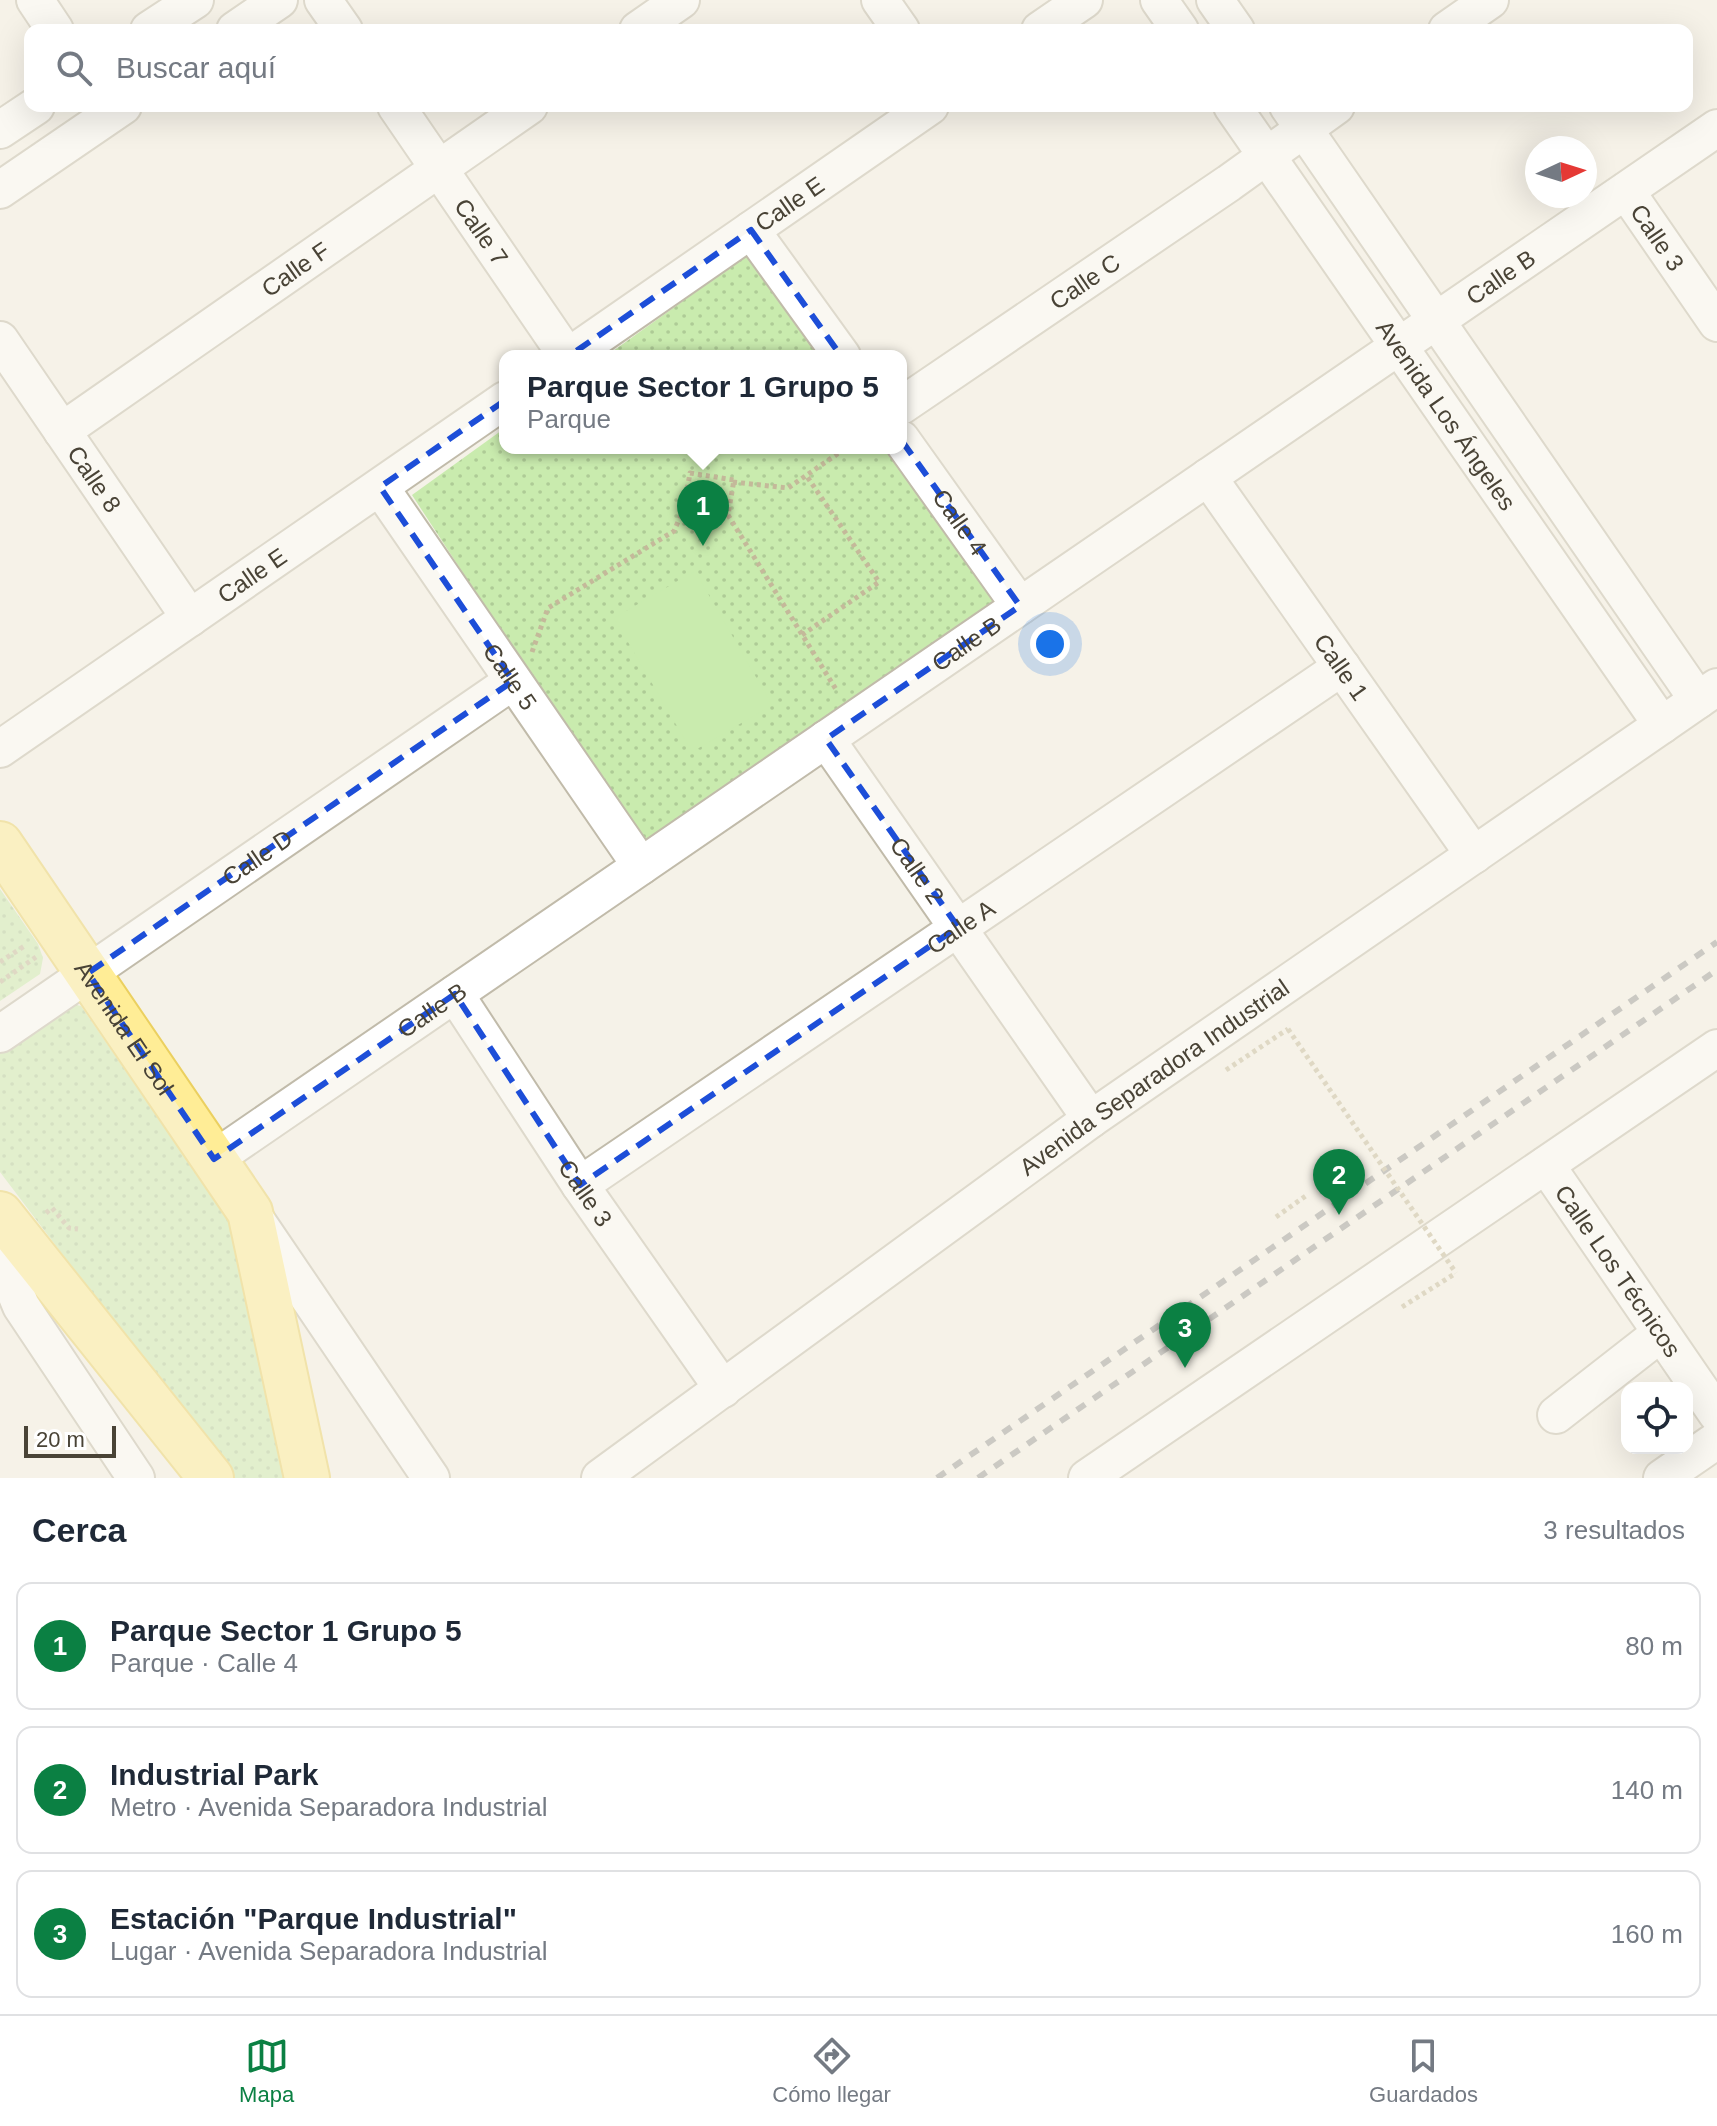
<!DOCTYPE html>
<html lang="es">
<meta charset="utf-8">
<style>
:root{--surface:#fff;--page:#f6f6f7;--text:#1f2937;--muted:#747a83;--line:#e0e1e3;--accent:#0b8043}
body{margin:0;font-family:Helvetica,sans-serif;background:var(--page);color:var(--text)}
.controls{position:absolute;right:24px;bottom:24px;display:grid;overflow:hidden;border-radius:16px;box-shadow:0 8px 32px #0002}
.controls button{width:72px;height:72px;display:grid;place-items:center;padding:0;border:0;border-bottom:2px solid var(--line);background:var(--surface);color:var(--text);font:40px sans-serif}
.compass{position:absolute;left:1525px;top:136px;width:72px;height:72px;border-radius:50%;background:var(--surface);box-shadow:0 8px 32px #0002;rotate:86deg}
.scale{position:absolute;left:24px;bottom:20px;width:92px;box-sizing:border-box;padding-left:8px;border:4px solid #494336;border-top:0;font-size:22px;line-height:28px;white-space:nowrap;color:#494336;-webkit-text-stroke:6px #fff;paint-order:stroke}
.you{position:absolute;left:1050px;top:644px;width:28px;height:28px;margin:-20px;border:6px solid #fff;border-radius:50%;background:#1a73e8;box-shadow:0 0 0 12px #1a73e833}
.badge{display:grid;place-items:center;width:52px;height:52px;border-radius:50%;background:var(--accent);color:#fff;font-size:26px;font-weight:700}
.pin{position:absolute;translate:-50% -66px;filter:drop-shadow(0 2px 4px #0008)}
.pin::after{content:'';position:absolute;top:42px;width:28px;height:24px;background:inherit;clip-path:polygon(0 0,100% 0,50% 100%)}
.popup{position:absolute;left:499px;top:350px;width:408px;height:104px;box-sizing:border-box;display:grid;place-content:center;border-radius:16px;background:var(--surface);filter:drop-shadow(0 2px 6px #0005);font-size:26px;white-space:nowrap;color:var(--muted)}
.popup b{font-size:30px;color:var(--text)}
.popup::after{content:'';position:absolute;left:50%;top:100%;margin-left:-16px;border:16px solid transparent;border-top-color:var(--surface)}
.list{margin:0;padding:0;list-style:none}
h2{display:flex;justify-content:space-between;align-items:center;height:104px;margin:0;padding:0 32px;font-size:34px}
h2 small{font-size:26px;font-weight:400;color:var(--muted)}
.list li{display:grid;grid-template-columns:52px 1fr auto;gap:24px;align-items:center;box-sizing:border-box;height:128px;margin:0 16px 16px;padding:0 16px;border:2px solid var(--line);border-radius:16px}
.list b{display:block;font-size:30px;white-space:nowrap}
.list p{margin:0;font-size:26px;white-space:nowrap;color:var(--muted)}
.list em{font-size:26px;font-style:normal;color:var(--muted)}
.icon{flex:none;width:44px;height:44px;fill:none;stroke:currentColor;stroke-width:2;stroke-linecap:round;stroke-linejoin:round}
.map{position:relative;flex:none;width:1717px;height:1478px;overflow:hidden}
.search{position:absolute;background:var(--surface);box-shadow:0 8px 32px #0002;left:24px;right:24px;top:24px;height:88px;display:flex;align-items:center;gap:20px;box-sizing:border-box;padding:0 28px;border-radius:16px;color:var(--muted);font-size:30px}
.sheet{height:536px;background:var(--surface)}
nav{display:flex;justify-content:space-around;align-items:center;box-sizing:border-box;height:112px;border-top:2px solid var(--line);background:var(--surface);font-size:22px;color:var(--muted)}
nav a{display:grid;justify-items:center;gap:4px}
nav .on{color:var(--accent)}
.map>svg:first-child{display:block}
</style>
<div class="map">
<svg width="1717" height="1478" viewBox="0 0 1717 1478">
<defs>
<pattern id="green-dots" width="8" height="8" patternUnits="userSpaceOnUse" patternTransform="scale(2)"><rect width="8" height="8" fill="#c9ebae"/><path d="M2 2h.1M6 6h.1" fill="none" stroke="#aecb96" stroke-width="1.8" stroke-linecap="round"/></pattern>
</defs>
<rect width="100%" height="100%" fill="#f5f2e8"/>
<path fill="url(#green-dots)" d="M753 251 827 356H606Z
M505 428V448H891L997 598 644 850 412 495Z
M0 889 38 944 43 958 40 974 0 1001Z
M64 1002 81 1006 235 1230 289 1478H232L0 1172V1045Z"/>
<path fill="#c9ebae" d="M695 571 772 705 692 752 614 618Z"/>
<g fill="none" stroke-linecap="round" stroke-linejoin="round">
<g stroke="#c1bbaa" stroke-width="40">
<g id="minor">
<path d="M35 0 55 30"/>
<path d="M323 0 344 30"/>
<path d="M880 0 901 30"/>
<path d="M1159 0 1180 30"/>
<path d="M1215 0 1236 30"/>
<path d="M149 30 195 0"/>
<path d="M235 30 279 0"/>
<path d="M638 30 681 0"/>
<path d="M1040 30 1084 0"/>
<path d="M1447 30 1490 0"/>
<path id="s1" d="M396 106 567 356"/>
<path id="s2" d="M1232 106 1662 725"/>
<path d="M1288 106 1698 700"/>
<path d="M0 130 36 106"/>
<path d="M0 190 123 106"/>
<path id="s3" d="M1626 191 1717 323"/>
<path d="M751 230 842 356"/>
<path id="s4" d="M0 340 190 618"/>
<path id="s5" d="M569 356 930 106"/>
<path id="s6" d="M901 406 1229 183 1336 106"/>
<path id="s7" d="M62 431 529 106"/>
<path id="s8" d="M901 439 1020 606"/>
<path id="s9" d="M1208 477 1474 855"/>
<path id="s10" d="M380 487 641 866"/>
<path id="s11" d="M826 739 1091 1119"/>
<path id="s12" d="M0 749 505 400"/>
<path id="s13" d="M455 994 580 1185 723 1389"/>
<path id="s14" d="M0 1034 513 681"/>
<path id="s15" d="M214 1159 1717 128"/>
<path id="s16" d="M1546 1165 1717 1414"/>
<path id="s17" d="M580 1185 1342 667"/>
<path d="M256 1220 431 1478"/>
<path d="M0 1255 21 1306 136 1478"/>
<path d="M1556 1415 1661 1333"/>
<path id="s18" d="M600 1478 1091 1119 1717 687"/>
<path d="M1087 1478 1717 1048"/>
<path d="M1662 1478 1717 1440"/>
</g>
</g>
<g stroke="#ebd060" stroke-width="48">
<g id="major">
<path id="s19" d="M0 844 250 1212 307 1478"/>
<path d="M0 1214 211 1478"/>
</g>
</g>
<path stroke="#c4b99a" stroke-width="5" stroke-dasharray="4 4" stroke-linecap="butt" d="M690 473 734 480 728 515 684 508Z
M733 482 788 488 846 448
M728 515 837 691
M802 635 879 582 806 475
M532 652 548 608 674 531 684 508
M0 962 26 945
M0 982 36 957
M1226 1070 1288 1029
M46 1213 52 1208 69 1228 78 1229
M1276 1217 1307 1195
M1402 1307 1456 1273"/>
<use href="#minor" stroke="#fff" stroke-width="36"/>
<use href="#major" stroke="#ffed96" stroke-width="44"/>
<path stroke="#979797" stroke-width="6" stroke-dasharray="10 10" stroke-linecap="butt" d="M937 1478 1717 942
M978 1478 1717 970"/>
<path stroke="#c4b99a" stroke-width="5" stroke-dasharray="4 4" stroke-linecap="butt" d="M1288 1029 1456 1273"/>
</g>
<path d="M0 0H1717V1478H0ZM751 230 1020 606 826 739 958 927 580 1185 455 994 214 1159 88 973 513 681 380 487Z" fill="#f5f2e8" fill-opacity=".55" fill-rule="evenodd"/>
<path fill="none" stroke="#1d4ed8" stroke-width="6" stroke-dasharray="16 10" stroke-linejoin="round" d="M751 230 1020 606 826 739 958 927 580 1185 455 994 214 1159 88 973 513 681 380 487Z"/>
<g text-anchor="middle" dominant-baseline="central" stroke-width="7" stroke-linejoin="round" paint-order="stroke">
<g font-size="24" fill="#494336" stroke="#fff">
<text stroke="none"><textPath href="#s5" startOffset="268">Calle E</textPath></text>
<text stroke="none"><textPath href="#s1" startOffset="152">Calle 7</textPath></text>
<text stroke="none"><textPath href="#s3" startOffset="56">Calle 3</textPath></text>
<text stroke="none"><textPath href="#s7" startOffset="284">Calle F</textPath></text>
<text stroke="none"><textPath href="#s15" startOffset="1560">Calle B</textPath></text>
<text stroke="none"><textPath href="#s6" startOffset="222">Calle C</textPath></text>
<text stroke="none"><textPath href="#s2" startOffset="376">Avenida Los Ángeles</textPath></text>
<text stroke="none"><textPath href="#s4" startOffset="168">Calle 8</textPath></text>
<text stroke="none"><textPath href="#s8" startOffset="102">Calle 4</textPath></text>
<text stroke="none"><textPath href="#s12" startOffset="306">Calle E</textPath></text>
<text stroke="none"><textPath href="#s15" startOffset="912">Calle B</textPath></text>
<text stroke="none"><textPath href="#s9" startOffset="232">Calle 1</textPath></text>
<text stroke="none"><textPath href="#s10" startOffset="230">Calle 5</textPath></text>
<text stroke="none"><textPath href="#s14" startOffset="312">Calle D</textPath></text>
<text stroke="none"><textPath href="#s11" startOffset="160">Calle 2</textPath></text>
<text stroke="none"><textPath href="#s17" startOffset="460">Calle A</textPath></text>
<text stroke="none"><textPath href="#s15" startOffset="264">Calle B</textPath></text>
<text stroke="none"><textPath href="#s19" startOffset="222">Avenida El Sol</textPath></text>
<text stroke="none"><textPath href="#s18" startOffset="684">Avenida Separadora Industrial</textPath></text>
<text stroke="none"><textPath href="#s13" startOffset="238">Calle 3</textPath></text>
<text stroke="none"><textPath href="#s16" startOffset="128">Calle Los Técnicos</textPath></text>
</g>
</g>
</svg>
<div class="controls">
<button><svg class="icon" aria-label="locate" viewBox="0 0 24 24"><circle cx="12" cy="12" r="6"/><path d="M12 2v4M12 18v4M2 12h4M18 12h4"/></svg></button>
</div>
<svg class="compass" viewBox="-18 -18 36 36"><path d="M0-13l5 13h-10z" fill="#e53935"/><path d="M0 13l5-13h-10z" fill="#747a83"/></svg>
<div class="scale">20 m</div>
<div class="you"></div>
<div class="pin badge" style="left:703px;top:546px">1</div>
<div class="popup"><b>Parque Sector 1 Grupo 5</b>Parque</div>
<div class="pin badge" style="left:1339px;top:1215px">2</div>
<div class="pin badge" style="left:1185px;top:1368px">3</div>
<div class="search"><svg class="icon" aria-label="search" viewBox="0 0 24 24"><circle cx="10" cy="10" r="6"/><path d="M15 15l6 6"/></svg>Buscar aquí</div>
</div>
<section class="sheet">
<h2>Cerca<small>3 resultados</small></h2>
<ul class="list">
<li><span class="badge">1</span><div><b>Parque Sector 1 Grupo 5</b><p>Parque · Calle 4</p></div><em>80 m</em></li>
<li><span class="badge">2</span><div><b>Industrial Park</b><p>Metro · Avenida Separadora Industrial</p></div><em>140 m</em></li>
<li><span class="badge">3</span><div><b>Estación &quot;Parque Industrial&quot;</b><p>Lugar · Avenida Separadora Industrial</p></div><em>160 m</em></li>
</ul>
</section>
<nav>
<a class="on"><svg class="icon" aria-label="map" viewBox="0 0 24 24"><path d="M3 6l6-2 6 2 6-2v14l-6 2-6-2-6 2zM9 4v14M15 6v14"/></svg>Mapa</a>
<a><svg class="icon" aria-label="directions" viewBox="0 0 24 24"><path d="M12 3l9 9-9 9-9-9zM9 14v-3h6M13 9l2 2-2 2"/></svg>Cómo llegar</a>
<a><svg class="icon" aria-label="saved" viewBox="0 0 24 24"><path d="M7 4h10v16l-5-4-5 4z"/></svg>Guardados</a>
</nav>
